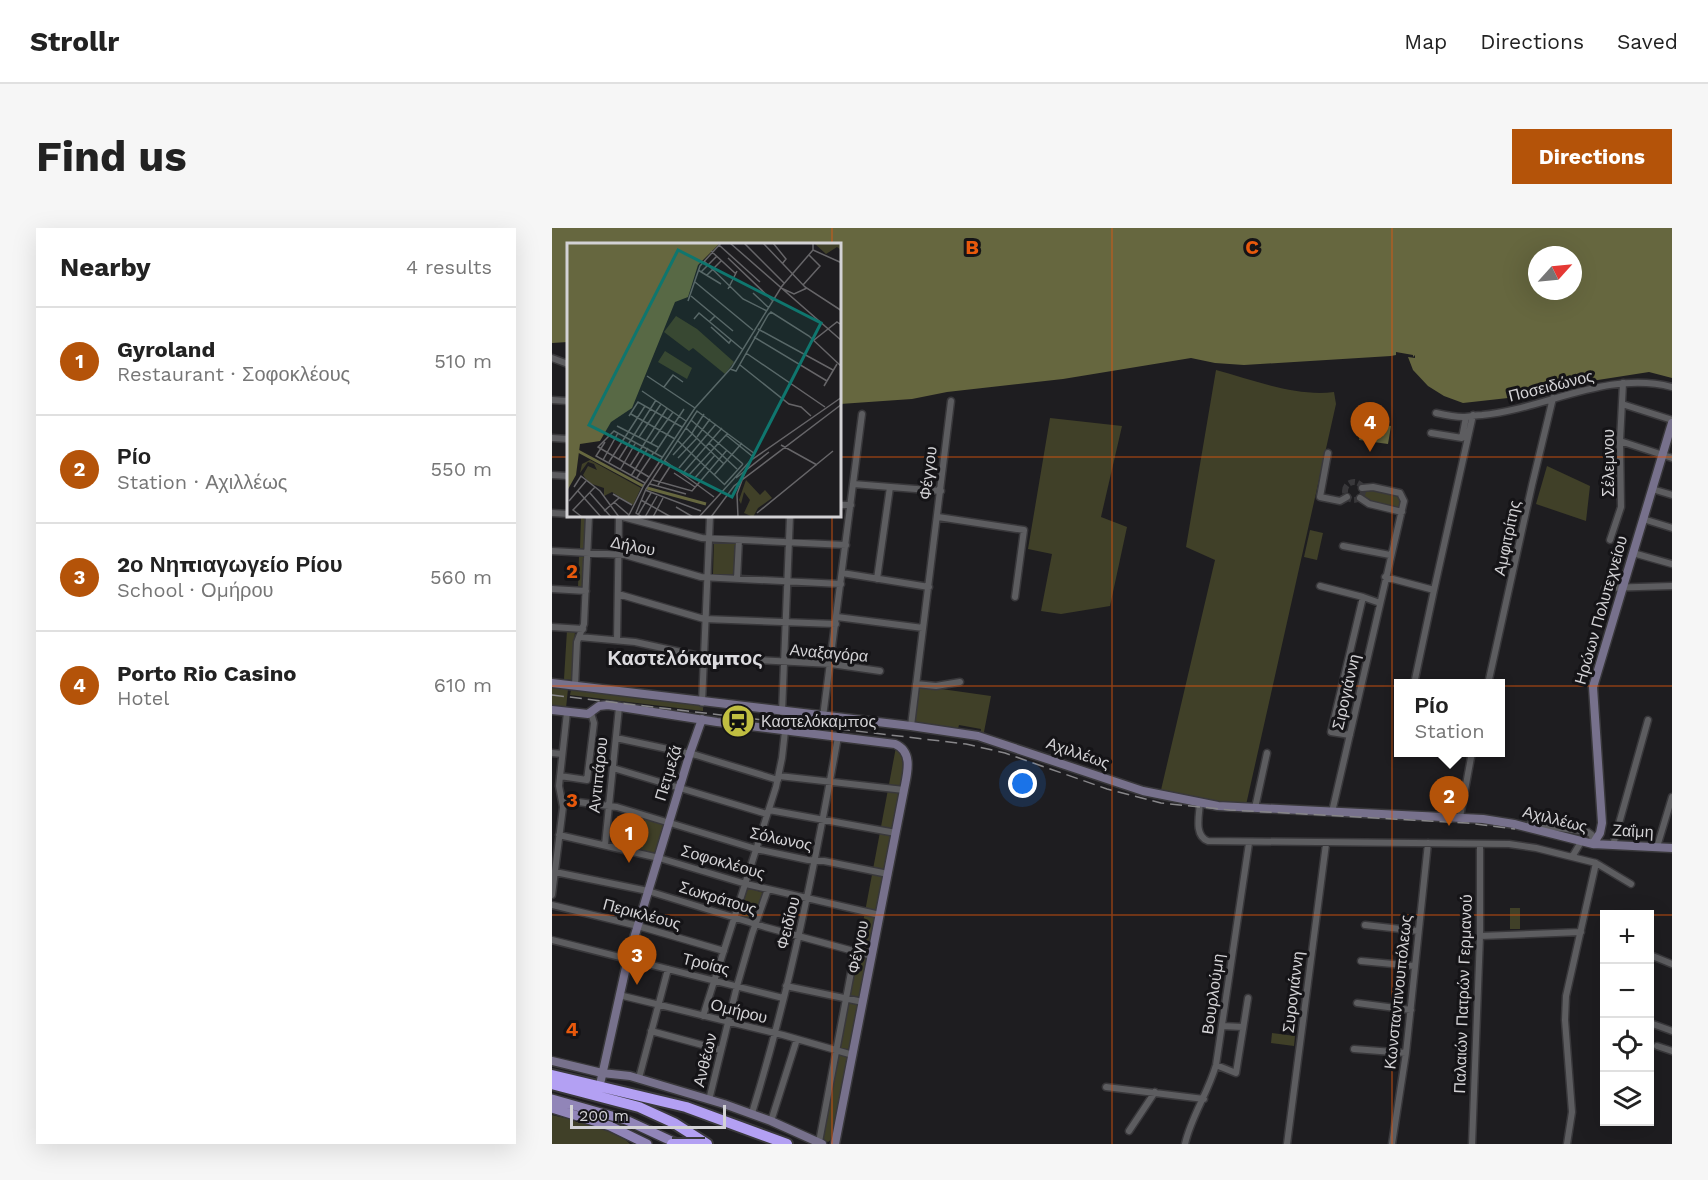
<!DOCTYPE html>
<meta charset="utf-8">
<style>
:root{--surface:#fff;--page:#f6f6f6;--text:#222;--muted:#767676;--line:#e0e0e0;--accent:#b45309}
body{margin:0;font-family:"Work Sans",sans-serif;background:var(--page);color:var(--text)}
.controls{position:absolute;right:18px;bottom:18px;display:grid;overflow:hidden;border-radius:0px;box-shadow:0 6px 24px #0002}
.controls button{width:54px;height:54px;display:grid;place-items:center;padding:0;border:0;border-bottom:2px solid var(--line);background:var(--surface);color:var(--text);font:30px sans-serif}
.compass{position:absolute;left:976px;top:18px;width:54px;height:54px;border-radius:50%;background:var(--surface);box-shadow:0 6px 24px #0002;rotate:63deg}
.scale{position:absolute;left:18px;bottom:15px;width:156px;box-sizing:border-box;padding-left:6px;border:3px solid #d3d2d5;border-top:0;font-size:16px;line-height:21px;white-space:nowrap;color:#d3d2d5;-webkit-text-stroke:4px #151417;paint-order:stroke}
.you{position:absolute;left:471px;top:556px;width:21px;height:21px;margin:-15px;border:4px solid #fff;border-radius:50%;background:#1a73e8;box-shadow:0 0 0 9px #1a73e833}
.badge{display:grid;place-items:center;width:39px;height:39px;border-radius:50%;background:var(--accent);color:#fff;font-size:20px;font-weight:700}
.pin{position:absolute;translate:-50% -50px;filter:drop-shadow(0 2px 3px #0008)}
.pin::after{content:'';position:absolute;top:32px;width:21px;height:18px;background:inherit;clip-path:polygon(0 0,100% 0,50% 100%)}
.popup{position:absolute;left:842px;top:451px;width:111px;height:78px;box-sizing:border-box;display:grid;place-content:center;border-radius:0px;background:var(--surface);filter:drop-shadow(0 2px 4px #0005);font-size:20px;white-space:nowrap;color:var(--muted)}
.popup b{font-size:22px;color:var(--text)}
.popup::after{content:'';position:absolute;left:50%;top:100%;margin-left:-12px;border:12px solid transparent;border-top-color:var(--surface)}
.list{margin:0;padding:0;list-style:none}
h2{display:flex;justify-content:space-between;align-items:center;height:78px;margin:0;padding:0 24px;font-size:26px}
h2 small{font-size:20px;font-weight:400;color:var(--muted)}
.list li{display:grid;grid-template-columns:39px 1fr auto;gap:18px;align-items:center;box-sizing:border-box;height:108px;padding:0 24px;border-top:2px solid var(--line)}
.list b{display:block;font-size:22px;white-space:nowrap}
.list p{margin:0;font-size:20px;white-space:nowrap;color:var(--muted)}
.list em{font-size:20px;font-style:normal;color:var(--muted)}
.icon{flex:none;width:33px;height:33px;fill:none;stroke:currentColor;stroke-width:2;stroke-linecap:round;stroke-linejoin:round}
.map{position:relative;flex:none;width:1120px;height:916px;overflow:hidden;border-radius:0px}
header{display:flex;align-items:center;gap:36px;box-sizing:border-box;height:84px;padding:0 30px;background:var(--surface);border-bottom:2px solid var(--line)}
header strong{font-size:28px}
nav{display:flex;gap:33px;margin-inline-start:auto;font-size:21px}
.intro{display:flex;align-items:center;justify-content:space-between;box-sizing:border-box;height:144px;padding:0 36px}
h1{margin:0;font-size:42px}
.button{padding:15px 27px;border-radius:0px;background:var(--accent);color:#fff;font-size:21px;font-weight:700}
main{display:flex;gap:36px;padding:0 36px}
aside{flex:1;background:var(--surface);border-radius:0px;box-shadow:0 6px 24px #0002}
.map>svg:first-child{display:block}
</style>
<header>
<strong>Strollr</strong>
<nav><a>Map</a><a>Directions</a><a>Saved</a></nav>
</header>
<div class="intro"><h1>Find us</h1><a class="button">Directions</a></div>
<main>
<aside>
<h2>Nearby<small>4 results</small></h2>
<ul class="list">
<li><span class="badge">1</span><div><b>Gyroland</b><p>Restaurant · Σοφοκλέους</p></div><em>510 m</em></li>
<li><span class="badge">2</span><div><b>Ρίο</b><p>Station · Αχιλλέως</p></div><em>550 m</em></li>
<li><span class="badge">3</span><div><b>2ο Νηπιαγωγείο Ρίου</b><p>School · Ομήρου</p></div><em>560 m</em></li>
<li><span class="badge">4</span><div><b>Porto Rio Casino</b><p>Hotel</p></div><em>610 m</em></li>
</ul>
</aside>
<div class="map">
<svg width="1120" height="916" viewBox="0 0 1120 916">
<rect width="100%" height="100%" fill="#1e1d20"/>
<path fill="#404028" d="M664 142C701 152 744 169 782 164L784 176 694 577 668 575 609 562 663 332 634 319Z
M498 190 570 198 549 289 575 299 558 378 509 386 489 383 500 326 476 321Z
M995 238 1038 258 1034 293 984 276Z
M810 260 848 265 850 284 829 279 808 270Z
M29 290 34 291 32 321H28Z
M758 302 771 305 765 332 752 329Z
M162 313 184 315 183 347 161 346Z
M27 328H32L30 361 26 360Z
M15 402 23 403 20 452 12 451Z
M368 458 439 468 431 509 428 507 429 501 407 497 405 504 363 495Z
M0 460 16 461 14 480 0 478Z
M19 462 151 478V483L18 467Z
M344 519 355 529 318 724 306 721Z
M93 591 112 597 103 625 86 621Z
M196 660 212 665 204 693 187 687Z
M958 680H968V701H958Z
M304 726 317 729 309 772 296 769Z
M296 774 308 776 298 824 286 820Z
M720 805 743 808 742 818 719 815Z
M285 826 297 830 280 911 276 914 269 911Z
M0 887C21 892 64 899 78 916H0Z"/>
<path fill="#66673f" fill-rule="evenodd" d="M0 0H1120V150L1097 144 1001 159 964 167 956 170 911 175 892 168 876 158 861 142 856 129 863 130V127L861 129V127L844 124V127L839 128 692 137 663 135 639 130 511 151 395 164 360 171 288 176V16H16V114L0 115ZM985 27H1021V63H985Z
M810 194 839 198 836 216 807 212Z"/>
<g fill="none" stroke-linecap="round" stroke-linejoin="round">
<path stroke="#39383b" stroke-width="6" stroke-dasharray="6 3" stroke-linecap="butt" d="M793 263a9 9 0 1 1 18 0a9 9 0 1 1-18 0Z"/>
<g stroke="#39383b" stroke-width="9">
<path id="street" d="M0 130 16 136
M0 172 16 173
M1070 176 1120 192
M884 185C893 187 902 189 911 189 917 189 924 187 930 187 993 181 1055 142 1120 159
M879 205 910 210 914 189
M0 210 16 211
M1068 213 1120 230
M776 225 768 269 788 273 795 269
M0 247 16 248
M301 256 389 263
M1100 261 1120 267
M808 270 817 276 850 284
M288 277H299
M0 285 16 286
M67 288 150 310 294 317
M386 289 472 302 463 369
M1091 291 1120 300
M1058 312 1069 279 1068 213 1071 155
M791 318 838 327
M0 323 73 327 149 349 289 356
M1081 325 1120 336
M290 345 377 359
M833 349 882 362 921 187
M185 351 187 312
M325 351 338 259
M768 358 811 369 828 375
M1053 360 1120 358
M0 361 34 363
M66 366 152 391 284 396
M285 389 371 400
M0 399 31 401
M27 409 83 414 152 429 279 436 328 443
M65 412 67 288
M364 456 384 458 408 454
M862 456 882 362
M936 456 980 257 1001 170
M23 458 25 414 32 396 37 288
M150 475 158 288
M230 484 238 288
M271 489 310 186
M359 498 399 173
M798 507 779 504 811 369
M64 510 144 527 226 552
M0 525 10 526
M61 540 215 586
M8 548 35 552 42 495 39 485
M227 548 352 562
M10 572 65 579 204 621 256 632 272 633 336 646
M648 575C647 588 642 608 656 613L957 616 984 620 1044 635 1014 768 1013 792 1020 884 1015 916
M703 580 715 525
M217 582 344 605
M780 584 852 273 848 265 821 259 810 260
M908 589 920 524
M978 596 1036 604 1040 607 1041 616
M7 607 107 630 194 656 328 687
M53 617 67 479
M1061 617 1096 492
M1105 619 1120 569
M1020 629 1029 614
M1044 635 1079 656
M3 644 96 663 213 699 320 728
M0 667 11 579 7 558 15 484
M0 677 86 698 172 723
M813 697 866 703
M928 708 1029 704
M0 712 231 770
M1098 727 1120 736
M809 733 862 738
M234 758 311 774
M67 767 231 807 301 827
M805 775 859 782
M151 788 224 559 230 530 233 503
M1098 795 1120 803
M670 798 691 799
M99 803 169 822
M1105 818 1120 823
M802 821 854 825
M664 837 684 845 696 770
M87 850 116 741
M554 859 652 871
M157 872 185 758 200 706 216 661
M200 885C238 762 263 636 286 509
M220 890 245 811
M577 903 603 864
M267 914 303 723
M633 916C639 889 656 865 664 837L697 615
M735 916 774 616
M840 916 854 825 876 615
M920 916 928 708V616"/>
</g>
<g stroke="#39383b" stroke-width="11">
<path id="secondary" d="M0 455 359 498 426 508 591 563 666 578 931 591 962 596 1041 616 1120 620
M0 482 36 486 47 478 56 477 165 494 343 516C362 524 355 546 352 562L283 916
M1041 616 1048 605 1050 595 1041 459 1120 195
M0 833 50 845 78 848 172 876 219 893 270 916
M49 852 76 730 138 525 150 491"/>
</g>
<g stroke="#39383b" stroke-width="12">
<path id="primary" d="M0 871 74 892 126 916
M0 880 58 898 95 916"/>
</g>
<g stroke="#39383b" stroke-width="14">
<path id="highway" d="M0 847 134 879 235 916
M0 856 87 879 122 895 155 916"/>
</g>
<use href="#street" stroke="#5d5d60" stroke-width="6"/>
<use href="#secondary" stroke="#77718c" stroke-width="8"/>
<use href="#primary" stroke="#9185b8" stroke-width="9"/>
<use href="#highway" stroke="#b3a0f3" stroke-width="10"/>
<path stroke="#878689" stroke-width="1.5" stroke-dasharray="12 6" stroke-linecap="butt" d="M0 467 414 516 453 525 555 561 609 575 678 582 915 595 963 601"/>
<g stroke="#39383b" stroke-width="14" stroke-linecap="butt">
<path id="highway-bridge" d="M120 916H153"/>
</g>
<use href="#highway-bridge" stroke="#b3a0f3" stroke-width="10"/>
</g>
<path fill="none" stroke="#e8590c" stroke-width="1.5" stroke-opacity="0.55" d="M280 0V16M560 0V916M840 0V916M0 229H16M288 229H1120M280 288V916M0 458H1120M0 687H1052M1098 687H1120"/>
<defs>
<g id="station-disc" transform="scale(1.725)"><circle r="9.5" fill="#c0be41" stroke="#151417"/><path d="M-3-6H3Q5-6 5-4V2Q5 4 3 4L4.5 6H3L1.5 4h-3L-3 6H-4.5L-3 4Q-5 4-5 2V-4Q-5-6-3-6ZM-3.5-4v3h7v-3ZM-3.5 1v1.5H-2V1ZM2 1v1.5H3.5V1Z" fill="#111"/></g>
</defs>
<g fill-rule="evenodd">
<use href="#station-disc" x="186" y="493"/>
</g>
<g text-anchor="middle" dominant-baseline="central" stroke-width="6" stroke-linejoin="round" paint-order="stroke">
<g font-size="16" fill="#d3d2d5" stroke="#151417">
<text transform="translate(999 158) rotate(-14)">Ποσειδώνος</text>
<text transform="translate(1056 235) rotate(-90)">Σέλεμνου</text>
<text transform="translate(376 245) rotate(-83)">Φέγγου</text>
<text transform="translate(955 310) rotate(-78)">Αμφιτρίτης</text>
<text transform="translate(81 318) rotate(11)">Δήλου</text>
<text transform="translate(1049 382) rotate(-74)">Ηρώων Πολυτεχνείου</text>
<text transform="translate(277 425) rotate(5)">Αναξαγόρα</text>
<text transform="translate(794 464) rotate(-77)">Σιρογιάννη</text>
<text transform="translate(526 525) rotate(19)">Αχιλλέως</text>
<text transform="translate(116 545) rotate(-73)">Πετμεζά</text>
<text transform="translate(46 547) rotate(-84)">Αντιπάρου</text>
<text transform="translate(1003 591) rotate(14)">Αχιλλέως</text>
<text transform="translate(1081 603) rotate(3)">Ζαΐμη</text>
<text transform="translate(229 611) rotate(12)">Σόλωνος</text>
<text transform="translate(171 634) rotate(16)">Σοφοκλέους</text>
<text transform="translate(166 670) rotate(17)">Σωκράτους</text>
<text transform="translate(90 686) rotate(15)">Περικλέους</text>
<text transform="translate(236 695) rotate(-76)">Φειδίου</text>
<text transform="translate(306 719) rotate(-79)">Φέγγου</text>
<text transform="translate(154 736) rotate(14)">Τροίας</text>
<text transform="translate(741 764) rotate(-83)">Συρογιάννη</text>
<text transform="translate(846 764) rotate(-84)">Κωνσταντινουπόλεως</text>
<text transform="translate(661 766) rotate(-82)">Βουρλούμη</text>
<text transform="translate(911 766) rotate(-88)">Παλαιών Πατρών Γερμανού</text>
<text transform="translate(187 783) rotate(14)">Ομήρου</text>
<text transform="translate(153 832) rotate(-76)">Ανθέων</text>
</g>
<g font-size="16" fill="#d3d2d5" stroke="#151417" text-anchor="start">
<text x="209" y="493">Καστελόκαμπος</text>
</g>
<g font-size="20" font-weight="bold" fill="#dcdbdf" stroke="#151417">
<text x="133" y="430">Καστελόκαμπος</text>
</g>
</g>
<g transform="translate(15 15)">
<rect width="274" height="274" fill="#1e1d20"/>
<path d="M247 0H274V7L270 4 259 11ZM109 73 130 86 167 119 158 131 126 105 122 108 97 89ZM98 108 125 125 120 136 91 119ZM23 217 74 245 66 262 45 249 37 253V245L22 240 16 232 21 223 30 227 27 221 21 219 13 230 15 221ZM179 237 193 252 198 247 205 255 191 265 186 274 177 270 183 257 177 249 174 261 172 257Z" fill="#404028"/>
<path d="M0 0H153L131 22 121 54 108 59 65 165 44 179 33 198 13 201 9 232 0 248Z" fill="#66673f"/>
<path fill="none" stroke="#66673f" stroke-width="3" d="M11 208 76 243M80 245 139 261"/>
<path fill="none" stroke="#666568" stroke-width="1.5" d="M163 0 275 98M177 0 217 40M196 0 238 44 275 68M206 0 219 16 215 21M152 2 193 39M246 7 275 20M144 8 169 31M161 15 206 58M137 18 176 56 200 68M131 27 154 41M134 29 150 13M140 32 154 18M128 39 186 87M236 42 253 23 242 12M214 45 227 51 240 45M161 46 170 28M186 50 202 65M124 53 148 73 142 79M121 58 133 23 154 0M201 72 204 69 242 93 275 124M148 73 166 88M127 76 132 70 175 106M144 84 162 100 164 97M191 86 266 127M187 94 260 138M247 97 270 79 273 81M179 110 258 164M173 122 222 161 234 164 244 173M163 126 169 128 201 72M80 133 128 165M257 143 270 121M97 144 106 132 116 139M75 148 119 178M64 171 108 196M62 173 71 159 115 184M124 177 176 221M50 183 91 204M119 185 157 221M125 190 137 171M159 192 185 213M72 194 94 161M130 194 143 176M110 197 158 242M38 199 29 213 78 240M84 200 106 169M142 200 170 226M214 202 250 222M88 210 117 166M106 212 126 190M111 215 130 195M52 216 89 157M36 217 51 190M98 218 147 254M42 219 78 163M63 223 100 165M112 225 149 181M53 227 69 199M117 229 155 185M107 230 128 244M122 232 161 190M147 232 175 200M64 233 81 205M82 234 31 204 47 188 95 214M169 235 202 209M69 236 87 209M127 236 148 212M86 237 125 248 160 207M83 241 119 251M91 242 104 222M157 242 176 221M7 244 14 233 33 248 52 274M78 247 134 268M11 248 34 274M23 250 44 274M46 251 65 262M74 257 104 274M2 258 19 238M47 259 62 272M109 264 126 274M37 268 52 255M190 270 266 208M71 272 84 250M15 274 6 267 28 244M61 274 77 242 128 165 165 124 215 43 246 7V0M75 274 69 270 79 246 130 168 188 211M78 274 90 253M86 274 96 255M132 274 183 218 275 154M144 274 167 243 275 161M171 274 170 251 178 229"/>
<path fill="#0f766e" fill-opacity="0.15" stroke="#0f766e" stroke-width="3" d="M111 7 254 80 165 254 22 182Z"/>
<rect width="274" height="274" fill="none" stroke="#d3d2d5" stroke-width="3"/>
</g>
<g font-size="20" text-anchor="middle" font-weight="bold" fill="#e8590c" stroke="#151417" stroke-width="6" stroke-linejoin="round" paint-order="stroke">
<text x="420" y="26">B</text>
<text x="700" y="26">C</text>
<text x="20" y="350">2</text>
<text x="20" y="579">3</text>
<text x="20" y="808">4</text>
</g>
</svg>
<div class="controls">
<button>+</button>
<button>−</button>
<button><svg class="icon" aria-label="locate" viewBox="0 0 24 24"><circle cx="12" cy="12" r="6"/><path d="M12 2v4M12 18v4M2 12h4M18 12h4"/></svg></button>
<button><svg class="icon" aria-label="layers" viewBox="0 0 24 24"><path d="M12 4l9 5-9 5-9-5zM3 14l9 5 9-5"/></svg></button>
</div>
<svg class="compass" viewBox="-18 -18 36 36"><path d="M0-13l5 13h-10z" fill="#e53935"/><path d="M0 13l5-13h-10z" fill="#767676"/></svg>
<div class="scale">200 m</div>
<div class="you"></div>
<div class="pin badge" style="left:77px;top:635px">1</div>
<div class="pin badge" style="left:897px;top:598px">2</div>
<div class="popup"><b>Ρίο</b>Station</div>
<div class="pin badge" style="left:85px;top:757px">3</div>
<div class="pin badge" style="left:818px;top:224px">4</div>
</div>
</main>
